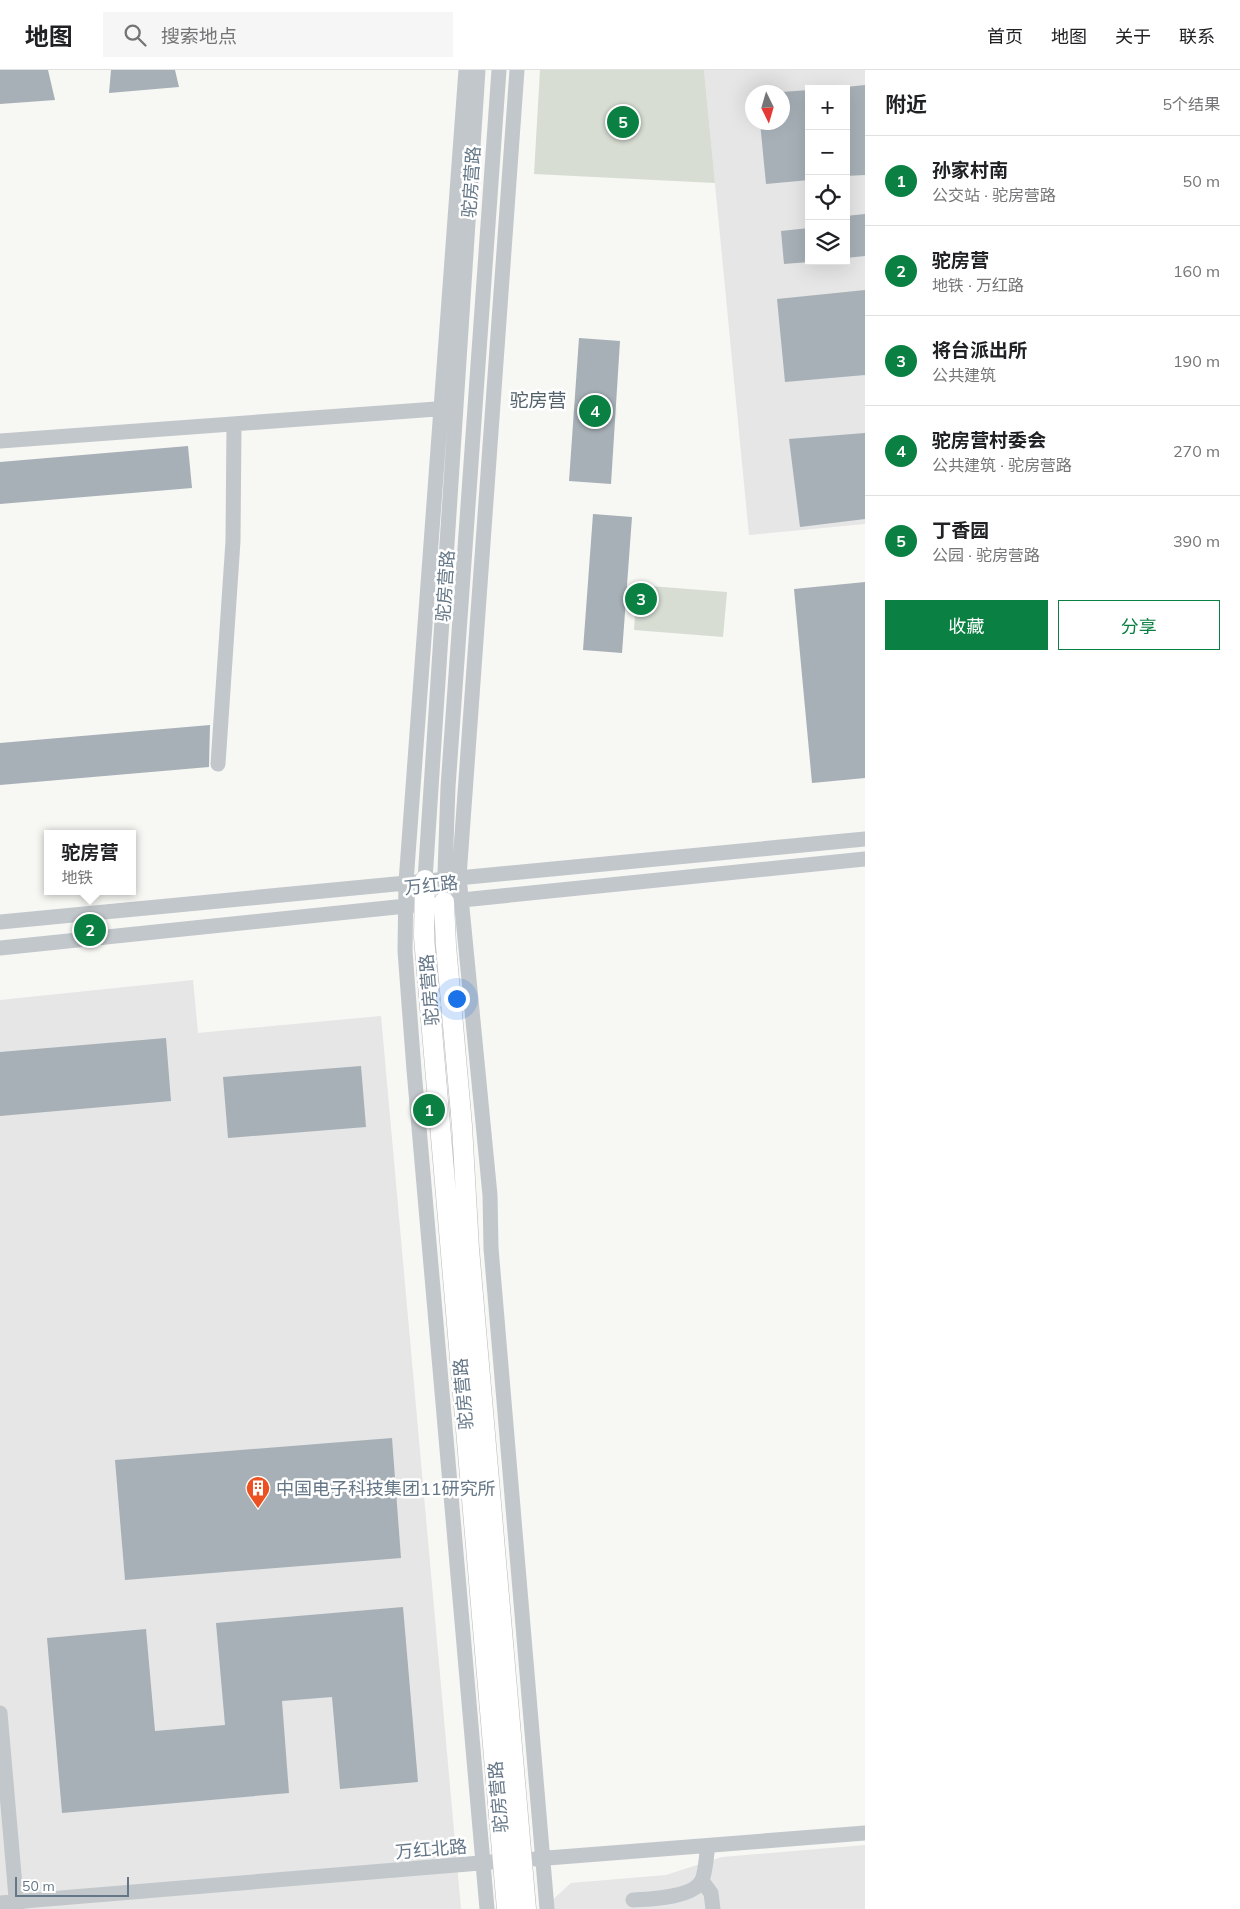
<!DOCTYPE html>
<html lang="zh">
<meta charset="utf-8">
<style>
:root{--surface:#fff;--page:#f6f6f6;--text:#202124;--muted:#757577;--line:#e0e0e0;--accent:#0b8043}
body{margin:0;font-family:Mulish,"Noto Sans SC",sans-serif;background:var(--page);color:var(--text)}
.controls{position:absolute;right:15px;top:15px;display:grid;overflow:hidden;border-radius:0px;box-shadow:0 5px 20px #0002}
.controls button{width:45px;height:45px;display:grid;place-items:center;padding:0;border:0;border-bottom:1px solid var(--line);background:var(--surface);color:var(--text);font:25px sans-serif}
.compass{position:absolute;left:745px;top:15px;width:45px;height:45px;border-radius:50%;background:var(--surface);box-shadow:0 5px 20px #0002;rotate:175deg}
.scale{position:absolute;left:15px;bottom:12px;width:114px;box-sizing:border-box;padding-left:5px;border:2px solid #657787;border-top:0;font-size:14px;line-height:18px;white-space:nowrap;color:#657787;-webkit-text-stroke:4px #fff;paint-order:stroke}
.you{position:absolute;left:456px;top:928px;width:18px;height:18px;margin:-12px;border:4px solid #fff;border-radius:50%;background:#1a73e8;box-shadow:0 0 0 8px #1a73e833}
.badge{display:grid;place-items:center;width:32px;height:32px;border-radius:50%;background:var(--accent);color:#fff;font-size:16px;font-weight:700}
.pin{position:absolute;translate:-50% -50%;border:2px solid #fff;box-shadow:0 1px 5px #0006}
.popup{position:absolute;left:44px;top:760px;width:92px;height:65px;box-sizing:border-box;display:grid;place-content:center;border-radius:0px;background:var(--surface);filter:drop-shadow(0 1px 4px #0005);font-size:16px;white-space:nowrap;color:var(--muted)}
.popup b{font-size:19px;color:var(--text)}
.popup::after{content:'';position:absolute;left:50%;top:100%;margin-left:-10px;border:10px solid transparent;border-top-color:var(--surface)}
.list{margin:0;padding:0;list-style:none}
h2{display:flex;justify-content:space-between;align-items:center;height:65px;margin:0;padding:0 20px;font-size:21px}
h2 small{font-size:16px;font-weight:400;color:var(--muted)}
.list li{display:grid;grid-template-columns:32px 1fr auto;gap:15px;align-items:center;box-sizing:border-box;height:90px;padding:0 20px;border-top:1px solid var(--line)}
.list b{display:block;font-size:19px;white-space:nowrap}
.list p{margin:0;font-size:16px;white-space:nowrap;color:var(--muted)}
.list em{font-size:16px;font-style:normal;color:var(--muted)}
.actions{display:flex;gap:10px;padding:15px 20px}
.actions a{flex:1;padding:11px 0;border:1px solid var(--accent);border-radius:0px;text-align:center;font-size:18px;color:var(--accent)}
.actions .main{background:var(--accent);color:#fff}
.icon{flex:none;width:28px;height:28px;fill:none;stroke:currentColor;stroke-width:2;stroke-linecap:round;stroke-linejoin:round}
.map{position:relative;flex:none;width:865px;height:1839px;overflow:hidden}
header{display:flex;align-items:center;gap:30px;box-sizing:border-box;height:70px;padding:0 25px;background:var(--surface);border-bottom:1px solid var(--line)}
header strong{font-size:24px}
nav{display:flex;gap:28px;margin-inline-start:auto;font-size:18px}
.search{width:350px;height:45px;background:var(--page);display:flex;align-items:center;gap:12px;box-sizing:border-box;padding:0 18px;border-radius:0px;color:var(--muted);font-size:19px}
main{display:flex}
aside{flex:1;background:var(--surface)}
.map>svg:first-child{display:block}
</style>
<header>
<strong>地图</strong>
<div class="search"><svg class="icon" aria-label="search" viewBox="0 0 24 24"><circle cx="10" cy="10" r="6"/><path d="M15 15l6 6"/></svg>搜索地点</div>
<nav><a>首页</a><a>地图</a><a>关于</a><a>联系</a></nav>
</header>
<main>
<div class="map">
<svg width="865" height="1839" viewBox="0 0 865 1839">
<rect width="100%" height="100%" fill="#f7f7f4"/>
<path fill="#e5e6e5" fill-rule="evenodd" d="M704 0H865V454L749 465ZM809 19H846V191H809ZM752 22H782V52H752Z
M193 910 198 963 381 946 461 1839H0V930Z
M865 1775V1839H549L548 1834 571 1813 666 1805 722 1787Z"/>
<path fill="#d7ddd3" d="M540 0H704L715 113 534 104Z
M637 515 727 522 723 567 634 560Z"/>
<path fill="#a7b0b7" d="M0 0H48L55 30 0 34Z
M111 0H175L179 17 109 23Z
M865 15V105L846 106V17Z
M809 20V110L766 114 760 52H782V22Z
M865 144V186L846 188V146Z
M809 158V192L784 194 781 161Z
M865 220V305L785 312 777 229Z
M579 268 620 271 611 414 569 411Z
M865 363V449L800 457 789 369Z
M188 376 192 418 0 434V392Z
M593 444 632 447 622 583 583 580Z
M865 512V708L812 713 794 519Z
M210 655 209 697 0 715V673Z
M166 968 171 1031 0 1046V982Z
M361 996 366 1057 228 1068 223 1007Z
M392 1368 401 1488 125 1510 115 1390Z
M403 1537 418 1712 340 1719 332 1627 282 1631 289 1723 62 1743 47 1568 146 1559 155 1661 225 1655 216 1553Z"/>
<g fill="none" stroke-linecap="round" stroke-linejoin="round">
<g stroke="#b6babe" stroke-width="21">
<path id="major" d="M425 810 424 867 507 1839
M444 832 446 876 462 1056 469 1179 526 1839"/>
</g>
<path stroke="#c2c7cb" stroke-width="15" d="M466 0 406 812 405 881 414 1000 487 1839
M517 0 459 807 490 1125 491 1178 547 1839
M0 371 450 338
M218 694 233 471 234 355
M425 810 478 0
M452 831 865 789
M444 832 448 717 499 0
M0 852 865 769
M0 878 416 835
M0 1643 17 1839
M535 1789 865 1763
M702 1811 711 1823 713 1839
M633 1830C650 1829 694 1828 702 1810 706 1801 706 1786 708 1776
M0 1833 492 1792"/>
<use href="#major" stroke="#fff" stroke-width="20"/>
</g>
<defs>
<g id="building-pin" transform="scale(1.25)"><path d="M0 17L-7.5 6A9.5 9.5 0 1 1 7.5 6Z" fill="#eb5121" stroke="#fff"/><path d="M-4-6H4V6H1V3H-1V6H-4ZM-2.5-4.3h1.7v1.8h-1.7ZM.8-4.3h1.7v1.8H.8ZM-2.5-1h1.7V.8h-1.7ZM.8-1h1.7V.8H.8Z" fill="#fff"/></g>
</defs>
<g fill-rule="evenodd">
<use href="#building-pin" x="258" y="1418"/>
</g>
<g text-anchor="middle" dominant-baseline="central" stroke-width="5" stroke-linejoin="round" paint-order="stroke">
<g font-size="18" fill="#657787" stroke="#fff">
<text transform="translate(471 112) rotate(-86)">驼房营路</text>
<text transform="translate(445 516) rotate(-86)">驼房营路</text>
<text transform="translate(431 815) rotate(-6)">万红路</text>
<text transform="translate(429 920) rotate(-95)">驼房营路</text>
<text transform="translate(463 1324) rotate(-95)">驼房营路</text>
<text transform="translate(498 1727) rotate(-95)">驼房营路</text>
<text transform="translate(431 1779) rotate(-5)">万红北路</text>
</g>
<g font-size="18" fill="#657787" stroke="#fff" text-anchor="start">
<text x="276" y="1418">中国电子科技集团11研究所</text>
</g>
<g font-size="19" fill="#53616b" stroke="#fff">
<text x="538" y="330">驼房营</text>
</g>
</g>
</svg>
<div class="controls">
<button>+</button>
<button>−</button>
<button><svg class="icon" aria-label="locate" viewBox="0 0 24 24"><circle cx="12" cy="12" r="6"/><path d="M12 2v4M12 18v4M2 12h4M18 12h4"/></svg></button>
<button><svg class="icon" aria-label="layers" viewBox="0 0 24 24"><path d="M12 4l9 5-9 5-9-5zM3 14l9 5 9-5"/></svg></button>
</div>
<svg class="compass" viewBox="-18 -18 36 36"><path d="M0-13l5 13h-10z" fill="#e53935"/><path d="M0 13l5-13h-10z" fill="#757577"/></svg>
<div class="scale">50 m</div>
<div class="you"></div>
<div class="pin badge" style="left:429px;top:1040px">1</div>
<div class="pin badge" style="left:90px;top:860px">2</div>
<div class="popup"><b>驼房营</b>地铁</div>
<div class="pin badge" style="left:641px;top:529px">3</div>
<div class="pin badge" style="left:595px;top:341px">4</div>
<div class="pin badge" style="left:623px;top:52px">5</div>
</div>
<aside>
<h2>附近<small>5个结果</small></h2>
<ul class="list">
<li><span class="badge">1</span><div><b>孙家村南</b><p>公交站 · 驼房营路</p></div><em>50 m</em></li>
<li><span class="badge">2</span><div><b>驼房营</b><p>地铁 · 万红路</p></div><em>160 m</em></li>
<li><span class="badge">3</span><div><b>将台派出所</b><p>公共建筑</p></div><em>190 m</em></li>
<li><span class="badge">4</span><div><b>驼房营村委会</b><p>公共建筑 · 驼房营路</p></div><em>270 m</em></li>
<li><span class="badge">5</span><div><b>丁香园</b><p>公园 · 驼房营路</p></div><em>390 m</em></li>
</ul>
<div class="actions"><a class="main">收藏</a><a>分享</a></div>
</aside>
</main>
